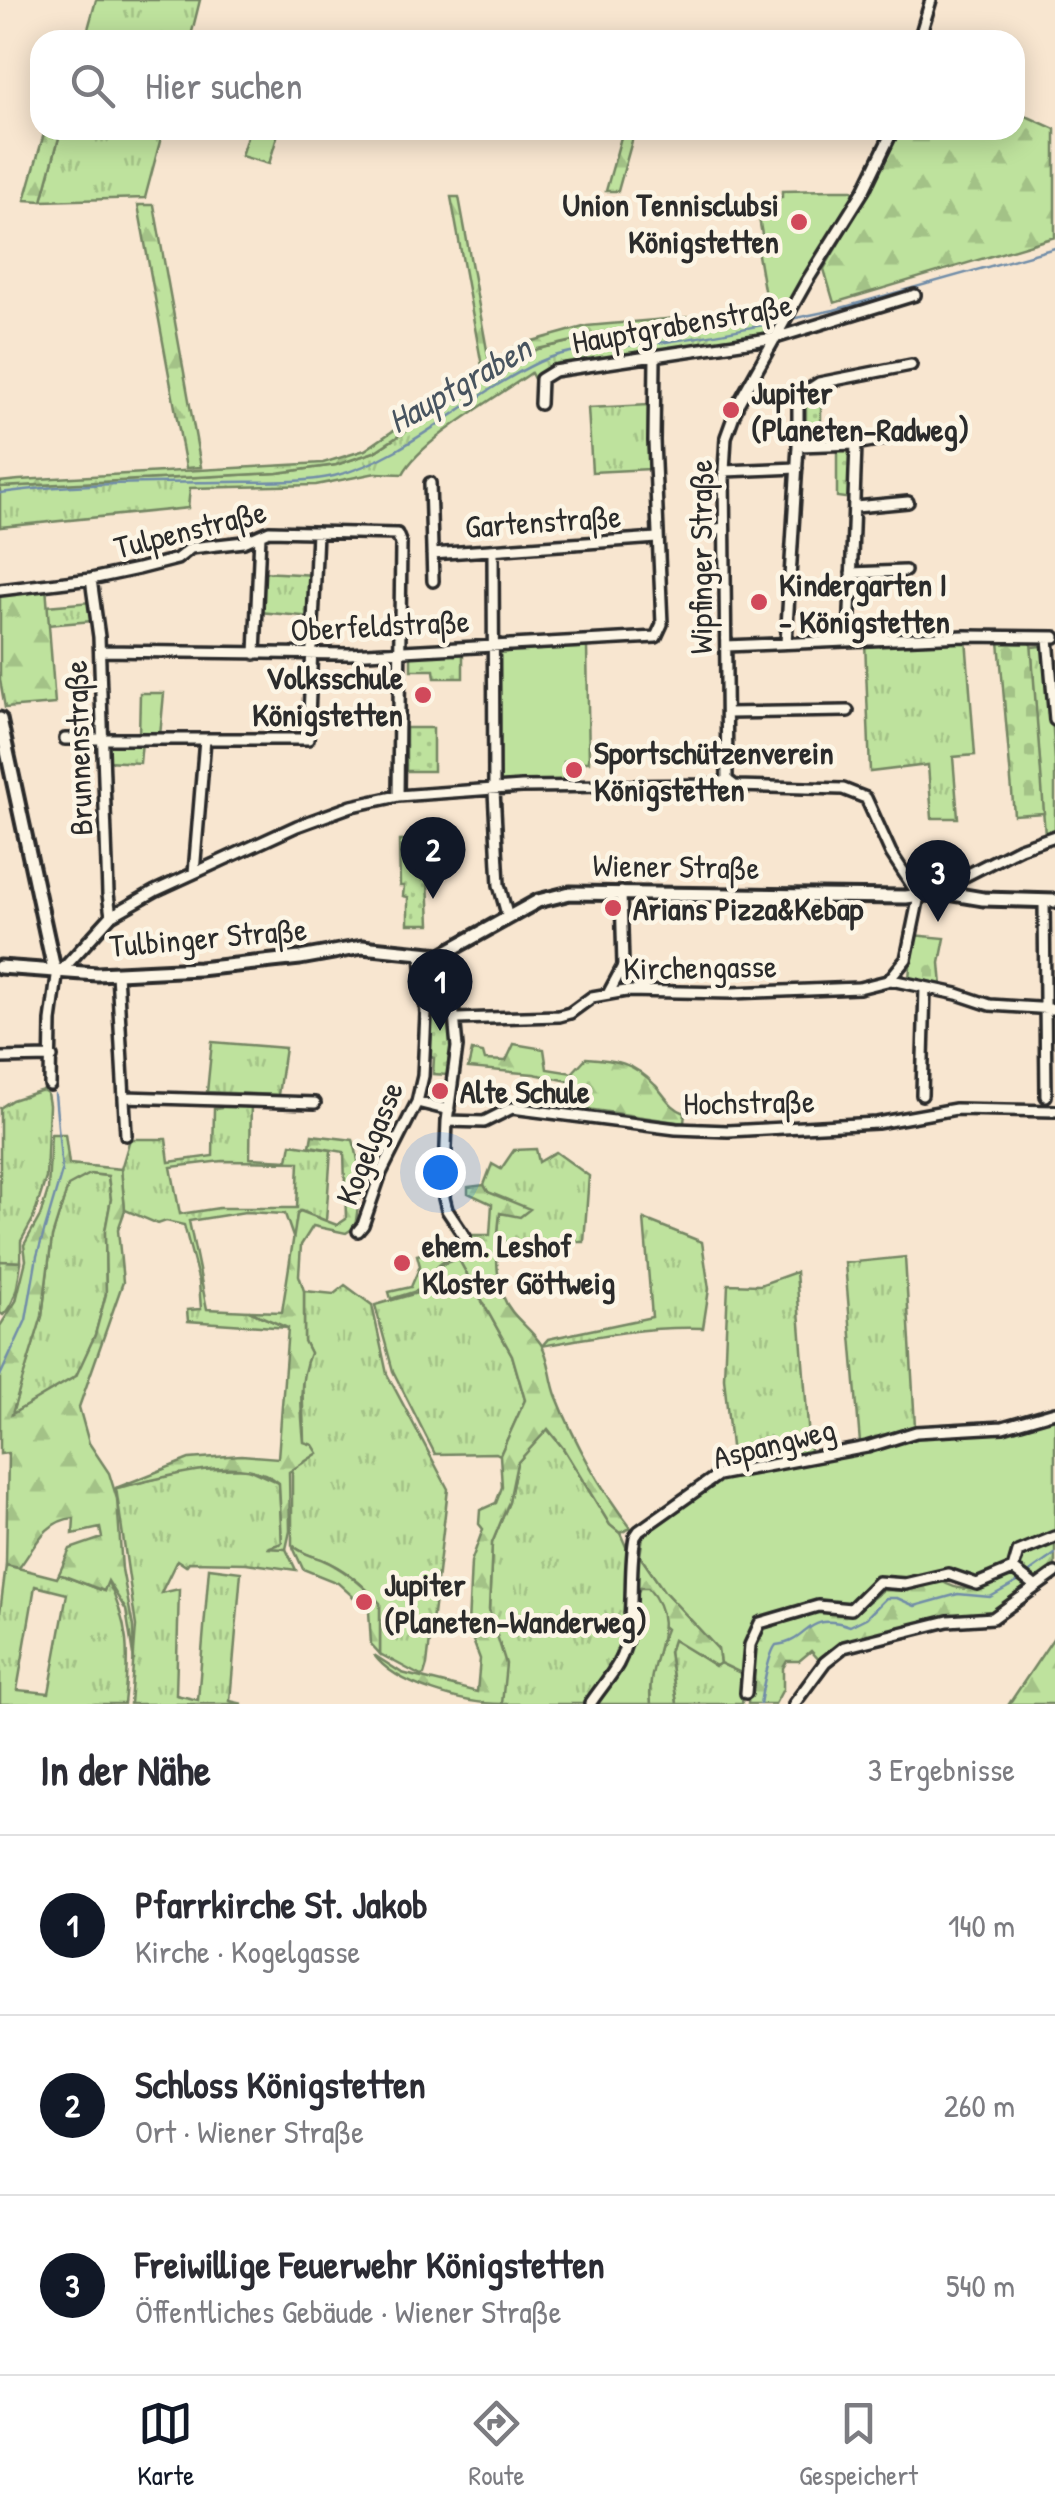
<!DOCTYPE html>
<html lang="de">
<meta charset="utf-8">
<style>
:root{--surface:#fff;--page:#f2f2f3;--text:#2b2b33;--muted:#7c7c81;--line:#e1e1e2;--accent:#111827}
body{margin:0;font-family:"Patrick Hand",sans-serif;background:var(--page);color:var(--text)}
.you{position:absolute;left:440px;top:1172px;width:35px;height:35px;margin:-25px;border:8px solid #fff;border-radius:50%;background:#1a73e8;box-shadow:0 0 0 15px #1a73e833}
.badge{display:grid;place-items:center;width:65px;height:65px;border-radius:50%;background:var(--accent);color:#fff;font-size:32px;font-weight:700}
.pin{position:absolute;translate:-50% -82px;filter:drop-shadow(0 2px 5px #0008)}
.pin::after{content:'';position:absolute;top:52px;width:35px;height:30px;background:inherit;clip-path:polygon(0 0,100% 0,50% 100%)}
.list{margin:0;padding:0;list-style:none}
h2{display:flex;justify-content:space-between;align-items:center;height:130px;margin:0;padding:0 40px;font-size:42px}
h2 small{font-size:32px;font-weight:400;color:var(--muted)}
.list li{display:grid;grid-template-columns:65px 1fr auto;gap:30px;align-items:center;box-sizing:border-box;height:180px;padding:0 40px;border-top:2px solid var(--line)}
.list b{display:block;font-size:38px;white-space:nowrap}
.list p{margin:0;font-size:32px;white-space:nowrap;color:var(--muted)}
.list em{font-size:32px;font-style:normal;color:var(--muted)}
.icon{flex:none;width:55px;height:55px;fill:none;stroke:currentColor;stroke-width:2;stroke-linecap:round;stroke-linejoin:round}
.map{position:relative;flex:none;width:1055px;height:1704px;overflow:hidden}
.search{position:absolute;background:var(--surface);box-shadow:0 5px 25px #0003;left:30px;right:30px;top:30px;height:110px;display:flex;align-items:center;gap:25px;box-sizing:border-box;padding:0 35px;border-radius:30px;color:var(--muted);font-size:38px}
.sheet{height:670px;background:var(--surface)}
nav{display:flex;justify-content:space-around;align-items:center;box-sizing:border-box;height:140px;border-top:2px solid var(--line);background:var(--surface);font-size:28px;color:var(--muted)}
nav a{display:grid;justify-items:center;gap:5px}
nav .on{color:var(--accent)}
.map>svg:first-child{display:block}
</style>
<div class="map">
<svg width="1055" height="1704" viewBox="0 0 1055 1704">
<defs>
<pattern id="grass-tufts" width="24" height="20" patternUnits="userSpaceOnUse" patternTransform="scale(2.5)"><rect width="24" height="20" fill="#bee29d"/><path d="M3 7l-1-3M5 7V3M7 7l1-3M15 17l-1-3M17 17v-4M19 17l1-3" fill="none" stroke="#a3c287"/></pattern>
<pattern id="forest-firs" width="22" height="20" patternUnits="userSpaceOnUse" patternTransform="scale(2.5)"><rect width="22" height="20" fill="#bee29d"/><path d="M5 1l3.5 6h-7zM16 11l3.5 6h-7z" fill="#a3c287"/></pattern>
<pattern id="cemetery-stones" width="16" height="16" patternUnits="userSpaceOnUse" patternTransform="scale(2.5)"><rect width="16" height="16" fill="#bee29d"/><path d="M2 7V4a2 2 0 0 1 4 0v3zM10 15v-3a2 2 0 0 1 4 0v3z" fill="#a3c287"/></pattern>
<pattern id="park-dots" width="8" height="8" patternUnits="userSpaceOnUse" patternTransform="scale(2.5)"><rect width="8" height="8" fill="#bee29d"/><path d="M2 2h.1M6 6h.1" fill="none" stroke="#a3c287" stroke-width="1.8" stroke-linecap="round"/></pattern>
</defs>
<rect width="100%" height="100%" fill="#f8e6d0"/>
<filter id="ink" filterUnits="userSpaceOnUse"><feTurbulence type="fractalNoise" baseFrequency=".01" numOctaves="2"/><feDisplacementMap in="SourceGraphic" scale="20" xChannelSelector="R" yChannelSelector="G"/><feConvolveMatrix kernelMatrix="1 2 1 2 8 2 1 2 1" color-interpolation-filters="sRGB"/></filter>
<g filter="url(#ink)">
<path fill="url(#grass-tufts)" stroke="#748664" stroke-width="2.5" fill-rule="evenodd" d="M96 0H200L190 40H85Z
M61 130H163L145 198 42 201Z
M756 311 783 314 769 335 556 366 534 379 531 373C497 397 420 441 403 474L376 473 316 485 190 488 188 508 0 527V487L277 473 336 465 374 452 501 369 538 349 573 341 756 317Z
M649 405 650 469 592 472 588 408Z
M262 572 315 575 312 617 260 612Z
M91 602 92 621 48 625 47 606Z
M966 638 975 755 953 757 958 818H932L928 765 870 772 865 641Z
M1043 641H1047L1055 761V834L1045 835 1031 647 1042 646Z
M140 693H164L160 736H139Z
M109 741H142L140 763 107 761Z
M212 1042 285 1048 278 1095 207 1092Z
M43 1090 47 1093 49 1105 46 1178 33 1219 21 1241V1262L0 1261V1108L12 1100Z
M224 1101H251L250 1158 288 1160 291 1144 331 1150 326 1221 301 1211 297 1215 294 1240 285 1214 245 1212 189 1221 207 1309 249 1311 288 1328 188 1321 187 1310 201 1309 199 1282 184 1225 166 1221 158 1224 125 1210 121 1169 130 1139H166L169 1162 213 1156 214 1109 221 1108ZM222 1161 299 1162 297 1208H219L180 1214 171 1167Z
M536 1149 539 1162 556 1152 589 1176 584 1242H497L500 1212 484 1185 492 1164 501 1169 514 1150Z
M90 1174 108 1176 111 1199 105 1231 106 1294 95 1335 77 1376 11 1415 42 1316 52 1237 68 1185Z
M644 1219 702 1242 709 1289 703 1328C648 1326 596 1336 542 1346L548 1339 652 1317Z
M905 1257 915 1426 860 1443 845 1263Z
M458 1258 512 1355 525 1400 500 1455 496 1453 435 1454 393 1371 375 1305 428 1290 441 1265Z
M796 1272 810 1452 733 1466 724 1378 728 1284 760 1285Z
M345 1285 372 1305 387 1374 448 1489 427 1665 424 1675 421 1676 380 1654V1604C364 1585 345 1569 321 1559 309 1555 302 1553 292 1545V1457L304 1442 302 1372 310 1353 304 1341V1291L334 1294Z
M547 1429 563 1448 610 1525 620 1533 632 1560 623 1642 612 1669 588 1704H502L489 1610 492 1543 509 1502 517 1463Z
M246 1468 279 1483 282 1543 271 1548 286 1549 296 1570 246 1563 189 1562 186 1566 177 1560 161 1593 179 1589 176 1695 198 1700 209 1568 241 1572 230 1701 243 1704H130L136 1626 116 1488 193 1470Z
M6 1565 57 1578 59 1574 104 1591 107 1580C130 1625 129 1654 124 1704H0V1612ZM35 1586 67 1594 49 1693 17 1690Z
M673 1639 715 1666 720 1663 745 1675 742 1704H677L669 1652Z"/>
<path fill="url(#forest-firs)" stroke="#748664" stroke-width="2.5" fill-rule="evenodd" d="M1015 111 1055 129V237L834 303 824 269 879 173 897 130H1015Z
M45 130H61L42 201 25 200Z
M623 130H635L618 191H606Z
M451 197H459L489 361 482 366Z
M138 205H154L201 467 186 468Z
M756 311 757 317 573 341 538 349 500 369 374 452 336 465 277 473 0 487V482L19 480 323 463 365 450 518 345 587 326Z
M46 586 55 704 5 708 0 680V593Z
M514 1044 544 1049 547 1069 572 1073 586 1058C616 1060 633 1062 655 1085 665 1095 670 1108 685 1113L684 1123 566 1106 569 1081 534 1074 468 1068 472 1051 483 1053 485 1060 506 1061Z
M51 1134H65L69 1164 121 1169 125 1210 118 1230 123 1282 79 1407 89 1443 109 1473 117 1499 122 1569 133 1627 134 1661 126 1610 108 1581 104 1591 59 1574 70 1549 102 1538 100 1528 73 1534 74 1518C45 1520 35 1547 19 1568L6 1565 8 1453 0 1454V1326L16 1301 26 1260 24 1245 40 1216 48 1190ZM90 1174 108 1176 111 1199 105 1231 106 1294 95 1335 76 1376 12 1414 42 1316 52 1237 68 1186Z
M312 1135 353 1140C363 1169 360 1196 355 1227L346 1233 313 1226 301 1245 299 1275 304 1291V1341L310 1353C298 1382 301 1411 304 1442L313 1445 318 1453 289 1472 290 1531 286 1549 267 1548 282 1543 279 1483C242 1450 160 1480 116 1488L189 1459 241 1455 278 1458 288 1328 249 1311 282 1312 297 1215 300 1211 337 1225 346 1219 344 1152 310 1146Z
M484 1185 488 1192 530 1209 520 1217 500 1213C497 1239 494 1271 503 1296 510 1316 530 1327 541 1344 550 1358 550 1379 556 1395 575 1443 600 1488 631 1528L620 1533 610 1525 563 1448 548 1429 517 1463 509 1502 492 1543 489 1610 506 1664 502 1704C466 1704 396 1686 374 1655L402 1673 477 1692 480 1659 468 1627 471 1562 483 1529 479 1524 480 1510 496 1503 502 1487 500 1455 525 1400 512 1355 458 1258C437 1259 434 1271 426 1288L391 1299 389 1292 411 1287 420 1266 417 1255 461 1244 450 1227 452 1225 465 1235H490L492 1204 468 1193V1187Z
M0 1261 21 1262C18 1281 17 1301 3 1315L0 1313Z
M1055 1541V1566C1029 1577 1013 1608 984 1614 972 1617 958 1616 945 1618 932 1619 920 1625 907 1628 871 1636 851 1636 822 1663L811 1651 799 1661H787L783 1668V1689L775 1704H748L752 1650 761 1628 818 1610H858L883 1590 908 1591 940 1580C960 1594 990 1591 1010 1574 1016 1569 1018 1559 1023 1553L1035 1551Z
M292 1545C302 1553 309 1555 321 1559 345 1569 363 1585 380 1603V1654L371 1644 369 1611 338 1583 303 1569Z
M640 1556 664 1591 718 1649 720 1663 716 1666 673 1640 669 1652 677 1704H651C647 1676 656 1655 666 1629L632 1600V1560Z
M1054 1637 1055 1704H1009Z"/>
<path fill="url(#cemetery-stones)" stroke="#748664" stroke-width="2.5" d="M999 641 1031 642 1044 813 1014 815Z
M912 935 945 938 940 963 942 986 909 981Z"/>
<path fill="url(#park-dots)" stroke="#748664" stroke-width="2.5" d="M821 387V444L801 441 806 433V404L816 393 814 389Z
M853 447V499L837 497V449Z
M463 651V678H435L434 670H411V655Z
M406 728H433V771H406Z
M426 840 419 855V866L423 867V880H428L430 924H408V897L403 896 404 886H400L399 841Z
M448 952 455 1056H449L448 1075 433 1074 434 1058 425 1055 421 955Z"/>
<path fill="#bee29d" stroke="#748664" stroke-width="2.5" d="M249 130H279L269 164 241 156Z
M833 190H852L855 195 788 303 767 307 757 249 764 246 756 201 782 197V191Z
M587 647 589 762H564L563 783 497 785 498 649Z
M1055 1418V1534L1017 1551 1008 1568 976 1582 953 1573 905 1581 872 1582 857 1603 841 1607 817 1602 787 1615 759 1620 745 1675 720 1663 718 1649 664 1591 640 1556 643 1536 721 1477 917 1434 1009 1429Z
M640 1588H648C683 1627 644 1659 651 1704H588C602 1684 617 1665 623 1641 629 1622 629 1605 640 1588Z"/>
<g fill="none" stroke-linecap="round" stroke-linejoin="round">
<path stroke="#718da8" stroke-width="2.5" d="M791 319 834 310 1055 248
M0 493C73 483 146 483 220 482 258 481 297 484 334 476 405 459 471 394 539 362 572 346 628 346 666 342 704 337 741 329 778 322
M0 1376 26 1320 37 1256 62 1171 55 1094
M1027 1574 1055 1554
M760 1704C762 1691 769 1653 776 1645 812 1641 803 1611 850 1626L866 1618 886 1598H897L915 1606 958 1594 990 1597 1021 1580"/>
<g stroke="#2b2b2b" stroke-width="16">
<path id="minor" d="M919 40 931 0
M540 404 541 379 554 371 775 338 915 295
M798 446 856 444 911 434
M724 471 797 468
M430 483 433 581
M856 507 908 502
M697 532 724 528
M493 551 494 791 499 885 508 918
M432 554 657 538
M851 573 905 571
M91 579 99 637 108 894 111 916
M0 590 91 579 138 569 177 559 191 548 244 542 269 531 397 534 401 544 398 796
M1048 638 1055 720
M849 641 856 444
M786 643 798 446V403L802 394 819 383 911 365
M726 646 965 636 1055 637
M100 651 349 654 656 637 662 624 654 441 655 357
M255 654 260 535
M727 713 848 711
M65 739H308L317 532
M727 780 724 471 726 437 738 404 807 281 864 190 893 130
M727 780 735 786 843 789 866 798 891 853 919 896 906 959 889 980
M194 873 205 739
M621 892 623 966 644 989
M948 896 953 882 1020 848 1055 836
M1044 901 1046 1096
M448 952 457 1047 447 1121 444 1198 447 1210 465 1237
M62 970 111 916 155 891 297 826 352 806 398 796 522 787 715 785 727 780
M117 973 126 1135
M608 994 623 966
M457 1019 559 1016 570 1013 592 997 626 991 732 993 859 988 891 980 957 994 990 1005 1055 1009
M0 1058 52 1057
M50 1085 51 1021 58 969
M922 1095 925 987
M125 1097 315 1103
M417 1102 449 1110
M447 1121 484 1122 512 1108 676 1129 728 1131 877 1123 956 1109 1055 1111
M358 1231 363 1225 381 1173 417 1102 423 1076 426 1013 421 955
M1013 1569 1035 1586
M746 1693 750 1645 760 1623 818 1606 851 1609 878 1582 905 1584 948 1574 977 1584 1013 1569 1018 1552 1055 1537
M590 1704C599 1690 610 1678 618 1664 638 1626 627 1578 635 1537L639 1531 718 1475 867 1447 916 1432 1003 1427 1055 1412
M794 1704 825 1662 844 1647 948 1621 993 1618 1055 1573"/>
</g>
<g stroke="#2b2b2b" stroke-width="19">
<path id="major" d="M0 719 54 969
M0 967 97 974 199 969 300 958 362 947 441 955 538 901 570 893 906 897 941 892 983 899 1055 901"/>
</g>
<use href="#minor" stroke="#fcf5e5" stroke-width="9"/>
<use href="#major" stroke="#fcf5e5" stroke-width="11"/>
</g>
</g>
<g fill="#d1495b" stroke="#fcf5e5" stroke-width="4">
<circle cx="799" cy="222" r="10"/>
<circle cx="731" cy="410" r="10"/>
<circle cx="759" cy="602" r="10"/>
<circle cx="423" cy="695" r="10"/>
<circle cx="574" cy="770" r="10"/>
<circle cx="613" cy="908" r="10"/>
<circle cx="440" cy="1091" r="10"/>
<circle cx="402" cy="1263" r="10"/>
<circle cx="364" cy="1602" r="10"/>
</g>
<g text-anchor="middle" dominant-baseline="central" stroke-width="9" stroke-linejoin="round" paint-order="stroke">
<g font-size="32" font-weight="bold" fill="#2b2b2b" stroke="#fcf5e5" text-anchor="start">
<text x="779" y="204" text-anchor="end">Union Tennisclubsi<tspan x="779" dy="37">Königstetten</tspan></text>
<text x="751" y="392">Jupiter<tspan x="751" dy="37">(Planeten-Radweg)</tspan></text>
<text x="779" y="584">Kindergarten I<tspan x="779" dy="37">- Königstetten</tspan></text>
<text x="403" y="677" text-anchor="end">Volksschule<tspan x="403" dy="37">Königstetten</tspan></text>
<text x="594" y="752">Sportschützenverein<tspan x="594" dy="37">Königstetten</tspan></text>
<text x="633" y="908">Arians Pizza&amp;Kebap</text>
<text x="460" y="1091">Alte Schule</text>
<text x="422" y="1245">ehem. Leshof<tspan x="422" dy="37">Kloster Göttweig</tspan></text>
<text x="384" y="1584">Jupiter<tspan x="384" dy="37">(Planeten-Wanderweg)</tspan></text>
</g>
<g font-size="32" fill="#2b2b2b" stroke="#fcf5e5">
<text transform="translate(682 323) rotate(-10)">Hauptgrabenstraße</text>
<text transform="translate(543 521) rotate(-4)">Gartenstraße</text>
<text transform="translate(190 529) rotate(-14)">Tulpenstraße</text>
<text transform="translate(700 557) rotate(-90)">Wipfinger Straße</text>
<text transform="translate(380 625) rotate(-3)">Oberfeldstraße</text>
<text transform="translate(78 748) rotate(-92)">Brunnenstraße</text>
<text transform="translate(676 866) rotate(1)">Wiener Straße</text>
<text transform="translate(208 937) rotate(-5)">Tulbinger Straße</text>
<text transform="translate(700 967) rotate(-1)">Kirchengasse</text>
<text transform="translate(749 1102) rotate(-1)">Hochstraße</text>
<text transform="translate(369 1143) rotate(-68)">Kogelgasse</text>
<text transform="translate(774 1443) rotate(-14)">Aspangweg</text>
</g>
<g font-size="35" font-style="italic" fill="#48545f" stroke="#fcf5e5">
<text transform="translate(459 384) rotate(-30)">Hauptgraben</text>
</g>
</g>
</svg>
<div class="you"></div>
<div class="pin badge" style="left:440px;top:1031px">1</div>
<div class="pin badge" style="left:433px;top:899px">2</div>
<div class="pin badge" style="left:938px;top:922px">3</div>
<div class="search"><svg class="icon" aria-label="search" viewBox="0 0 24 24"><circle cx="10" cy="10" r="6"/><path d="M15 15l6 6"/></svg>Hier suchen</div>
</div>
<section class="sheet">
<h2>In der Nähe<small>3 Ergebnisse</small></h2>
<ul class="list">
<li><span class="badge">1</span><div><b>Pfarrkirche St. Jakob</b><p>Kirche · Kogelgasse</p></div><em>140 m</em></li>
<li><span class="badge">2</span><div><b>Schloss Königstetten</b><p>Ort · Wiener Straße</p></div><em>260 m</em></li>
<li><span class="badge">3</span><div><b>Freiwillige Feuerwehr Königstetten</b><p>Öffentliches Gebäude · Wiener Straße</p></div><em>540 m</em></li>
</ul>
</section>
<nav>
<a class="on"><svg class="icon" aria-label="map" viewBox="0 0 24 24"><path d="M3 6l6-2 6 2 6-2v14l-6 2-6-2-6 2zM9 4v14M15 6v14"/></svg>Karte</a>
<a><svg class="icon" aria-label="directions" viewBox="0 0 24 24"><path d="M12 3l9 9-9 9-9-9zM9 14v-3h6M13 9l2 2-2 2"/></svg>Route</a>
<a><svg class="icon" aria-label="saved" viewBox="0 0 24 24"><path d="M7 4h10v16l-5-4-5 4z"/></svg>Gespeichert</a>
</nav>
